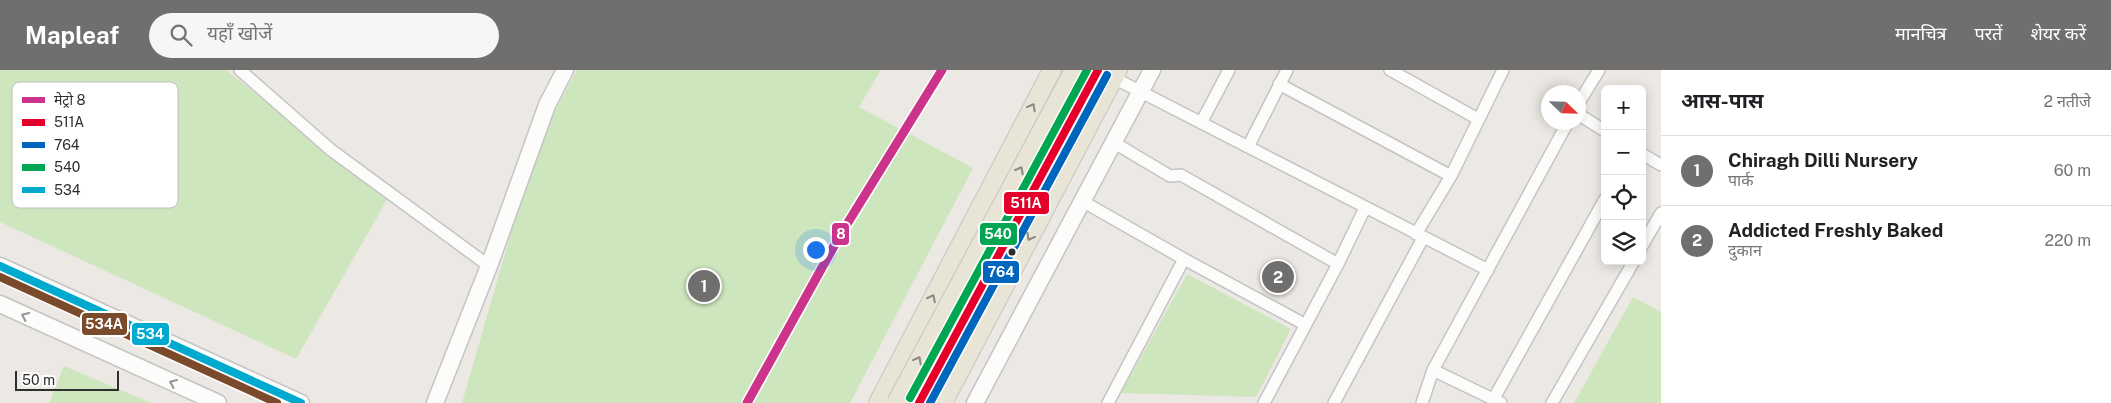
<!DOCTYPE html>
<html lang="hi">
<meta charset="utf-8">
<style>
:root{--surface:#fff;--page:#f6f6f6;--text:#202124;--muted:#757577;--line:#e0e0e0;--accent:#706f6e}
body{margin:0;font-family:"Public Sans","Noto Sans Devanagari",sans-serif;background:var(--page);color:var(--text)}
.controls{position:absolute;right:15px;top:15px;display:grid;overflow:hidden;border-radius:8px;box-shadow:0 2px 12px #0003}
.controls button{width:45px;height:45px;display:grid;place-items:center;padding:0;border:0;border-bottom:1px solid var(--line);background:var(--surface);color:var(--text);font:25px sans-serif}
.compass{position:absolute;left:1541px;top:15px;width:45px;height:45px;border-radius:50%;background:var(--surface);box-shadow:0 2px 12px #0003;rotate:113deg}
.scale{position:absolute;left:15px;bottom:12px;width:104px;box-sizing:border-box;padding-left:5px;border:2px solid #2e2e2e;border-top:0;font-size:14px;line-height:18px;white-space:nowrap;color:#2e2e2e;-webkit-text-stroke:4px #fff;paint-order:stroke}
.you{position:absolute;left:815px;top:179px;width:18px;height:18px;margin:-12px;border:4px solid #fff;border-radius:50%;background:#1a73e8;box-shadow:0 0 0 8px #1a73e833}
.badge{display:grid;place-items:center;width:32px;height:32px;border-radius:50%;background:var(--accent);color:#fff;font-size:16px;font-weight:700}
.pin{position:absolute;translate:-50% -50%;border:2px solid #fff;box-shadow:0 1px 5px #0006}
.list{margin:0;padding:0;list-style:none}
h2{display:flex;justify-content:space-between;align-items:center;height:65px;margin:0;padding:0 20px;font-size:21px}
h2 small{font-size:16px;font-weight:400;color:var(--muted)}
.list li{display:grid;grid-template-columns:32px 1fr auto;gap:15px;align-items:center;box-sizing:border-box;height:70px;padding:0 20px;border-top:1px solid var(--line)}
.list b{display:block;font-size:19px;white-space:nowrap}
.list p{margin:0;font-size:16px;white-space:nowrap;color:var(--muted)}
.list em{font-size:16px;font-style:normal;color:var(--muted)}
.icon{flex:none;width:28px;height:28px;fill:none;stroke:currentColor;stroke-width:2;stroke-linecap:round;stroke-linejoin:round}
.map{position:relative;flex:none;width:1661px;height:333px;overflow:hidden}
header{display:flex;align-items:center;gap:30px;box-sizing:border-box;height:70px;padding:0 25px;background:var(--accent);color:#fff}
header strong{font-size:24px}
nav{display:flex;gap:28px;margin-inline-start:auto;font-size:18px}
.search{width:350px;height:45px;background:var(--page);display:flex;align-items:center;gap:12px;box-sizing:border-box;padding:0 18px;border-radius:28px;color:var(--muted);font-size:19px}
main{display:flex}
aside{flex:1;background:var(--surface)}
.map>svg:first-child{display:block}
</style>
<header>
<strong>Mapleaf</strong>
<div class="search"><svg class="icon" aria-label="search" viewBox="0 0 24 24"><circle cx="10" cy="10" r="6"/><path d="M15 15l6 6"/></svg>यहाँ खोजें</div>
<nav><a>मानचित्र</a><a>परतें</a><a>शेयर करें</a></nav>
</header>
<main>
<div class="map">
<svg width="1661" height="333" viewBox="0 0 1661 333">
<rect width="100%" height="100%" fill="#ece8e4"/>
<path fill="#cee6be" d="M0 0H226L388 128 296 289 0 152Z
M577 0H881L859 37 973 98 850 333H462L536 76Z
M1187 204 1291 259 1256 327 1121 323Z
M1633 227 1661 242V333H1574Z
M64 296 151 333H49Z"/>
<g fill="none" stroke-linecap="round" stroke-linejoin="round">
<g stroke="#c5c4c5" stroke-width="14">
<path id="street" d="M240 0 331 80 489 196
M1390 0 1478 49
M1114 8 1488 200
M1279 14 1451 106
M1578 34 1599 0
M1578 44 1605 61
M1201 53 1229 0
M1113 72 1170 106 1181 105 1338 194
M1248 77 1287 0
M1642 84 1661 95
M1082 131 1184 189 1108 333
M1416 164 1451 106 1503 0
M1642 176 1661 143
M1184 189 1304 254
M1433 300 1501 333
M1493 330 1605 129
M1264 333 1338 194 1365 138
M1334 333 1423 168
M1422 333 1433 300 1568 52
M1552 333 1634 191"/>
</g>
<g stroke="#c5c4c5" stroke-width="19">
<path id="secondary" d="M0 196 301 333
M0 234 218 333
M435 333 489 196 547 35 565 0
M975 333 1152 0"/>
</g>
<g stroke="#c6c5c4" stroke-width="20">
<path id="primary" d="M878 333 1052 0
M943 333 1118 0"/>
</g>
<use href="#street" stroke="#fcfcfb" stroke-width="11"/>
<use href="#secondary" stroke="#fcfcfb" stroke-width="16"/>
<use href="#primary" stroke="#e8e4d6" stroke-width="18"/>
<g stroke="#c6c5c4" stroke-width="20" stroke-linecap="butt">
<path id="primary-bridge" d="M896 333 1074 0
M919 333 1098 0"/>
</g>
<use href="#primary-bridge" stroke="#e8e4d6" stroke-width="18"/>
<g stroke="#fff" stroke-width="11">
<path id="bus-1" d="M919 333 1098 0"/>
</g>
<g stroke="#fff" stroke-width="11">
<path id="bus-2" d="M930 333 1107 5"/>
</g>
<g stroke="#fff" stroke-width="11">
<path id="bus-3" d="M910 328 1087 0"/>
</g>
<g stroke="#fff" stroke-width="11">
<path id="bus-4" d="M0 196 301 333"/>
</g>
<g stroke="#fff" stroke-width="11">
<path id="bus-5" d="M0 207 277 333"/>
</g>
<use href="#bus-1" stroke="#e4002b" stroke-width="8"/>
<use href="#bus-2" stroke="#0065bd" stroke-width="8"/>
<use href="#bus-3" stroke="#00a651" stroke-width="8"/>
<use href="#bus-4" stroke="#00a9ce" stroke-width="8"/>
<use href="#bus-5" stroke="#7a4b2a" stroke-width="8"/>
<g stroke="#fff" stroke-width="12">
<path id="metro-1" d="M747 333 839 167 942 0"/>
</g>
<use href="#metro-1" stroke="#cc338b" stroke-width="9"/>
</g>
<defs><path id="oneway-chevron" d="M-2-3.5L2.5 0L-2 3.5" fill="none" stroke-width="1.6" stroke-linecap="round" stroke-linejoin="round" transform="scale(1.25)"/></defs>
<g stroke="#8b8982">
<use href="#oneway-chevron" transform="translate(1032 37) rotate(-62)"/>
<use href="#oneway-chevron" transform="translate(1020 100) rotate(-62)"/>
<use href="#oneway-chevron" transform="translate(1030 167) rotate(118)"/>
<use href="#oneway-chevron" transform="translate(932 228) rotate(-63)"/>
<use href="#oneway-chevron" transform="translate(918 290) rotate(-62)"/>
</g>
<g stroke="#959594">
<use href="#oneway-chevron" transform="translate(25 246) rotate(-155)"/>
<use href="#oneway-chevron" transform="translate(173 313) rotate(-156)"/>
</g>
<circle fill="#2e2e2e" stroke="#fff" stroke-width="2" cx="1012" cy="182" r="4.5"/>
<rect x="12" y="12" width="166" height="126" rx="8" fill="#fff" stroke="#c0c0c0" stroke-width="1"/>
<rect x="22" y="27" width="23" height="6" fill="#cc338b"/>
<rect x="22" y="49" width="23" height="7" fill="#e4002b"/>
<rect x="22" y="72" width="23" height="6" fill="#0065bd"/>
<rect x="22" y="94" width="23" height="7" fill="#00a651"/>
<rect x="22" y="117" width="23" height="6" fill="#00a9ce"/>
<g font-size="14" fill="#2e2e2e">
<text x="54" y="35">मेट्रो 8</text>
<text x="54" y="57">511A</text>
<text x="54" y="80">764</text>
<text x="54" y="102">540</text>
<text x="54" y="125">534</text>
</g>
<g stroke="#fff" stroke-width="2">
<rect x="1003" y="121" width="47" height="24" rx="5" fill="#e4002b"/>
<rect x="979" y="152" width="39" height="24" rx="5" fill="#00a651"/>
<rect x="831" y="152" width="19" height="24" rx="5" fill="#cc338b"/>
<rect x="982" y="190" width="38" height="24" rx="5" fill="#0065bd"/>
<rect x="81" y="242" width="47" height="24" rx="5" fill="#7a4b2a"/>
<rect x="131" y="252" width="39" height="24" rx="5" fill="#00a9ce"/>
</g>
<g font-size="14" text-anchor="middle" font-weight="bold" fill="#fff">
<text x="1026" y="138">511A</text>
<text x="998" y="169">540</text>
<text x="841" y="169">8</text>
<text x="1001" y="207">764</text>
<text x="104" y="259">534A</text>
<text x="150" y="269">534</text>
</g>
</svg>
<div class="controls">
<button>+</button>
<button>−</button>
<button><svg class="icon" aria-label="locate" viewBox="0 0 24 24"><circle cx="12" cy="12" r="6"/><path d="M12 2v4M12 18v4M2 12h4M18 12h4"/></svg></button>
<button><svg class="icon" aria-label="layers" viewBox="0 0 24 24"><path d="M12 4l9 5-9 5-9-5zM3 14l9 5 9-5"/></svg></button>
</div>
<svg class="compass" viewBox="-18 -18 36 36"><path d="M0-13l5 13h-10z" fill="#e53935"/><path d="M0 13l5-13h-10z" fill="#757577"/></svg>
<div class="scale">50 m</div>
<div class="you"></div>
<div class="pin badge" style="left:704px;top:216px">1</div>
<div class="pin badge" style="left:1278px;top:207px">2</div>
</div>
<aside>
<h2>आस-पास<small>2 नतीजे</small></h2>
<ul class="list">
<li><span class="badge">1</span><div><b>Chiragh Dilli Nursery</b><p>पार्क</p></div><em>60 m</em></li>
<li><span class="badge">2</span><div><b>Addicted Freshly Baked</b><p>दुकान</p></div><em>220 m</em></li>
</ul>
</aside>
</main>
